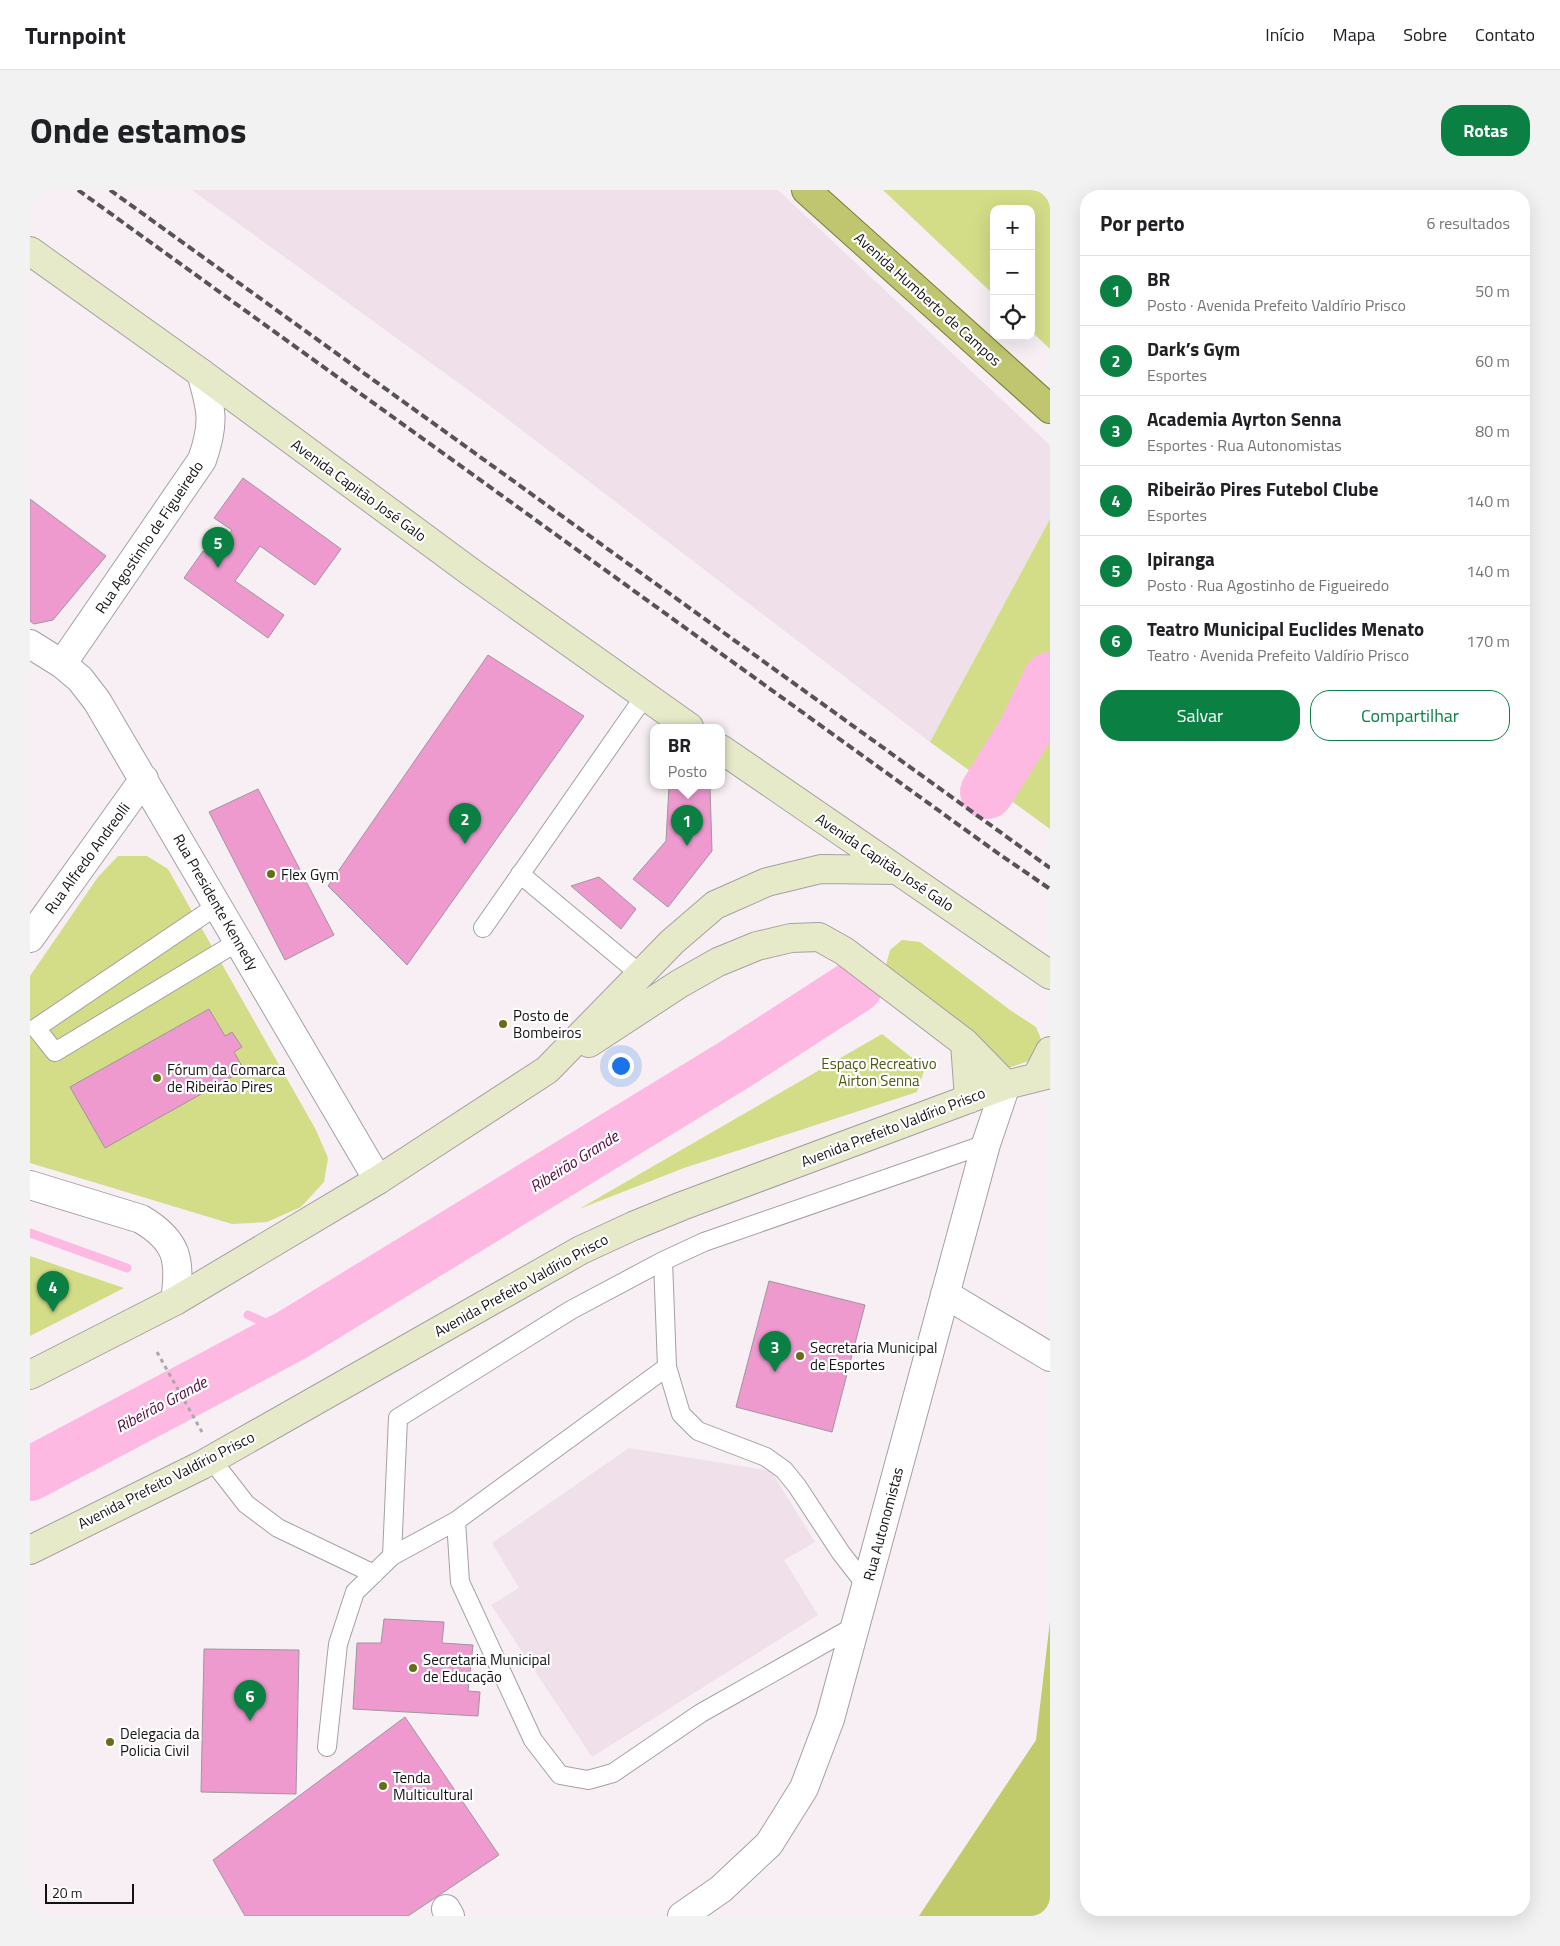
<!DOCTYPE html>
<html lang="pt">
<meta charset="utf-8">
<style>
:root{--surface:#fff;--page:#f2f2f2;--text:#202124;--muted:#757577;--line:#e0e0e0;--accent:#0b8043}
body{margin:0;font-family:"Titillium Web",sans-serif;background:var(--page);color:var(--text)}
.controls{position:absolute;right:15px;top:15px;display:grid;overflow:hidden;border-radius:10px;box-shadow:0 5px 20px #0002}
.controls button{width:45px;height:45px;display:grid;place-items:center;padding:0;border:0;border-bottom:1px solid var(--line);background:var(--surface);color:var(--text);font:25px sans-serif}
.scale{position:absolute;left:15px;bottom:12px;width:89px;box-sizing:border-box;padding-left:5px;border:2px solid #151214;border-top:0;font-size:14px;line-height:18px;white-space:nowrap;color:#151214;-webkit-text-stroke:4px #fff;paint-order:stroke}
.you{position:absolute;left:590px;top:875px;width:18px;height:18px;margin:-12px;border:4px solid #fff;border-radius:50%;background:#1a73e8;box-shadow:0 0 0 8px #1a73e833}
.badge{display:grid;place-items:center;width:32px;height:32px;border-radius:50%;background:var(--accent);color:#fff;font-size:16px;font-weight:700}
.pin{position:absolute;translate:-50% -41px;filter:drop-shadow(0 1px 2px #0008)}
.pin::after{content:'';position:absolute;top:26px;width:18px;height:15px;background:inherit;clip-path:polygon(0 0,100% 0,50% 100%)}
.popup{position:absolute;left:620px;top:534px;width:75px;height:65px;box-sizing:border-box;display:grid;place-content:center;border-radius:10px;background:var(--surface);filter:drop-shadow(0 1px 4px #0005);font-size:16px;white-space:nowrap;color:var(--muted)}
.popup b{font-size:19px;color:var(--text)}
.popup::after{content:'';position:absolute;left:50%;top:100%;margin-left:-10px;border:10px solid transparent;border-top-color:var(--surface)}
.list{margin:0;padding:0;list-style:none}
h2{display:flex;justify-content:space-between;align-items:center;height:65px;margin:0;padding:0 20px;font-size:21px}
h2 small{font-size:16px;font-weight:400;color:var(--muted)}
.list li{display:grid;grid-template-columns:32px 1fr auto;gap:15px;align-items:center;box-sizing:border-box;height:70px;padding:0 20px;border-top:1px solid var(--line)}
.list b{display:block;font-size:19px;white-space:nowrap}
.list p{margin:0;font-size:16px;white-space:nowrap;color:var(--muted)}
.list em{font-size:16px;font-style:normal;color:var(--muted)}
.actions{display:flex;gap:10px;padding:15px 20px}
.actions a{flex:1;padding:11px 0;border:1px solid var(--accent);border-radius:20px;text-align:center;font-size:18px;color:var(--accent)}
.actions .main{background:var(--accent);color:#fff}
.icon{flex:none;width:28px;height:28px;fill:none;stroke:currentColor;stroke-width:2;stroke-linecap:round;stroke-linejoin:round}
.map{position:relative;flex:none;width:1020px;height:1726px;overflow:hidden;border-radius:20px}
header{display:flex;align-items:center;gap:30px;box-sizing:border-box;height:70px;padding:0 25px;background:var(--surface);border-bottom:1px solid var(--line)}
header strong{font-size:24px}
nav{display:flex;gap:28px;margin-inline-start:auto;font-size:18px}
.intro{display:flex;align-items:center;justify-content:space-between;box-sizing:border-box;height:120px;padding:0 30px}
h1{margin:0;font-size:35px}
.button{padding:12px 22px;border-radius:20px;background:var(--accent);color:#fff;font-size:18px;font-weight:700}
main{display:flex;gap:30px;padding:0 30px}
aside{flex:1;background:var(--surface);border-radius:20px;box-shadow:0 5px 20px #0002}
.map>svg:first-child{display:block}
</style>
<header>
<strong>Turnpoint</strong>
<nav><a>Início</a><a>Mapa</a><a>Sobre</a><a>Contato</a></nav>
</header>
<div class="intro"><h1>Onde estamos</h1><a class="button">Rotas</a></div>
<main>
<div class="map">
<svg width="1020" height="1726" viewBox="0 0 1020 1726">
<rect width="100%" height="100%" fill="#f7eff3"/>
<path fill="#efe0e9" d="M162 0H748L1020 255V329L900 552 459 215Z
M599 1258 741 1281 785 1352 754 1370 788 1425 562 1567 461 1415 489 1398 462 1353Z"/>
<path fill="#d3dc87" d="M853 0H1020V159L1001 141V19H964V105Z
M1020 329V639L900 552Z
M88 666H117L138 679 286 940 298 968 294 992 271 1017 237 1032 202 1034 0 973V786L68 687Z
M872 750 890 752 980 820 1006 837 1013 854 999 871 978 878 870 789 856 775 860 760Z
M852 844 895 878 887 902 654 978 549 1019Z
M0 1066 94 1098 0 1146Z"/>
<path fill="#c1cb6c" d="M1020 1431V1726H889L1006 1550Z"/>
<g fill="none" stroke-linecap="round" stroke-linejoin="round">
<path stroke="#feb9e3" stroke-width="9" d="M0 1043 97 1078
M218 1125 262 1145"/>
<path stroke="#feb9e3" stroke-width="54" d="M957 602 995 541 1020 489
M0 1284 262 1145 707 873 826 796"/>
</g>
<path fill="#ee9acf" stroke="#9e969b" d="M213 288 311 359 285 395 230 356 205 391 254 425 238 448 154 388 173 361 182 367 202 340 184 328Z
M0 309 76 366 23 430 4 434 0 431Z
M458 465 554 526 377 775 298 696Z
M639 596 680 597 682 661 638 717 603 689 636 651Z
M228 599 304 745 255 770 179 622Z
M569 687 606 719 591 739 541 696Z
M179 819 195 846 202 842 212 857 204 862 214 880 75 958 40 897Z
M739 1091 835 1115 802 1242 706 1217Z
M354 1429 414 1432 412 1453 443 1455 438 1501 450 1502 448 1526 323 1519 327 1453H351Z
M174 1459 269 1460 266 1604 171 1602Z
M375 1527 469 1665 378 1726H215L183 1670Z"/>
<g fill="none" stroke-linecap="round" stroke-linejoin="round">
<g stroke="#a69fa3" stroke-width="20">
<path id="service" d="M490 684 610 784
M188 715 6 838 25 862 209 751
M453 738 614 507
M633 1071 637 1177 651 1224 668 1241 736 1267 754 1280 767 1296 811 1363 836 1395
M637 1177 426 1331 430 1392 503 1550 530 1585 558 1590 583 1583 671 1523 825 1436
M181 1269 216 1314 248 1338 344 1384
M362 1366 368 1228 541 1120 633 1071 674 1052 956 954
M297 1557 308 1454 325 1402 362 1366 426 1331"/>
</g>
<g stroke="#a69fa3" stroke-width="30">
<path id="minor" d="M0 454 32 474 50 489 67 511 348 990
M32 474 172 270C185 233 182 220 171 183
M0 748 114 589
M0 995 111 1029C148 1051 151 1070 145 1111
M915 1104 1020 1167
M416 1719 420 1726
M652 1726 691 1699 739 1654 774 1598 800 1529 956 954 976 895"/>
</g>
<g stroke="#a69fa3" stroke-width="30">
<path id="secondary" d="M0 61 171 183 442 383 659 537
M691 559 1020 785
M559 853 649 794 688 772 727 756 761 748 789 747 814 761 935 853 976 895
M935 853 939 909
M1007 886 1020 861
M0 1185 145 1111 348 990 517 880 642 752 685 715 737 692 791 679 866 680
M0 1360 172 1275 551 1060 603 1036 652 1016 976 895 1020 884"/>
</g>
<g stroke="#797e38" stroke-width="30">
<path id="trunk" d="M776 0 1020 219"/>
</g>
<path stroke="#ada7aa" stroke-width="3" stroke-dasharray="4 4" stroke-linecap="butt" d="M127 1162 172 1242"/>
<use href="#service" stroke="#fff" stroke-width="18"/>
<use href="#minor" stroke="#fff" stroke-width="28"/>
<use href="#secondary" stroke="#e7eac9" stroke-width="28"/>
<use href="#trunk" stroke="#bfc66f" stroke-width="28"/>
<path stroke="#575355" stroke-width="4" stroke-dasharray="8 4" stroke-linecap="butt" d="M48 0 969 664 1020 699
M80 0 1020 678"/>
</g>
<g fill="#686e14" stroke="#fff" stroke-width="2">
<circle cx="241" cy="684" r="5"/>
<circle cx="473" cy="834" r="5"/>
<circle cx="127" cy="888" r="5"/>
<circle cx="770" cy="1166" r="5"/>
<circle cx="383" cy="1478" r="5"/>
<circle cx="80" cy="1552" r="5"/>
<circle cx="353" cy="1596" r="5"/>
</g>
<g text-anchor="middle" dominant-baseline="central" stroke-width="4.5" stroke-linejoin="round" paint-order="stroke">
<g font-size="15" fill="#151214" stroke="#fff">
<text transform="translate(898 109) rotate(42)">Avenida Humberto de Campos</text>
<text transform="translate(329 300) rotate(36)">Avenida Capitão José Galo</text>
<text transform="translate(119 347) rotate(-56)">Rua Agostinho de Figueiredo</text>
<text transform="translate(57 668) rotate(-54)">Rua Alfredo Andreolli</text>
<text transform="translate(855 672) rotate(34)">Avenida Capitão José Galo</text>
<text transform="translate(186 712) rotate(60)">Rua Presidente Kennedy</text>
<text transform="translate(863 937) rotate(-21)">Avenida Prefeito Valdírio Prisco</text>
<text transform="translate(491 1095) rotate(-29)">Avenida Prefeito Valdírio Prisco</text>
<text transform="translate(136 1290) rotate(-27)">Avenida Prefeito Valdírio Prisco</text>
<text transform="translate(853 1334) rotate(-75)">Rua Autonomistas</text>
</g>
<g font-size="15" fill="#151214" stroke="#fff" text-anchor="start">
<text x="251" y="684">Flex Gym</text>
<text x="483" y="825">Posto de<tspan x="483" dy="17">Bombeiros</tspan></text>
<text x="137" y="879">Fórum da Comarca<tspan x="137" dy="17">de Ribeirão Pires</tspan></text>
<text x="780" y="1157">Secretaria Municipal<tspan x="780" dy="17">de Esportes</tspan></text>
<text x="393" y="1469">Secretaria Municipal<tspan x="393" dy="17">de Educação</tspan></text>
<text x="90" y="1543">Delegacia da<tspan x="90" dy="17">Policia Civil</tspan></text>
<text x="363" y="1587">Tenda<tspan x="363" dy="17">Multicultural</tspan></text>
</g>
<g font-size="15" fill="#515610" stroke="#fff">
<text x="849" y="873">Espaço Recreativo<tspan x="849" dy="17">Airton Senna</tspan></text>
</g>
<g font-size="16" font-style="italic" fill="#53093f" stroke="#fff">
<text transform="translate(544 971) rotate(-32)">Ribeirão Grande</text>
<text transform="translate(131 1214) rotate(-28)">Ribeirão Grande</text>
</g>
</g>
</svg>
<div class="controls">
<button>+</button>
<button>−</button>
<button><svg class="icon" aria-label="locate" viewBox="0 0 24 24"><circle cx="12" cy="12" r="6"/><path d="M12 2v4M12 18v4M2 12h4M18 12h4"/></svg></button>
</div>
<div class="scale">20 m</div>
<div class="you"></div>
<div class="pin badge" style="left:657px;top:656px">1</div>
<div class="popup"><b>BR</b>Posto</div>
<div class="pin badge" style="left:435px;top:654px">2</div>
<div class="pin badge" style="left:745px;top:1182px">3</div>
<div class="pin badge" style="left:23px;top:1122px">4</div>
<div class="pin badge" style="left:188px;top:378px">5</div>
<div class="pin badge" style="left:220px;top:1531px">6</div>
</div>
<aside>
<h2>Por perto<small>6 resultados</small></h2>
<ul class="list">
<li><span class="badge">1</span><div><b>BR</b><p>Posto · Avenida Prefeito Valdírio Prisco</p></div><em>50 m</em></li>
<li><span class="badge">2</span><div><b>Dark’s Gym</b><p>Esportes</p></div><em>60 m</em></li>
<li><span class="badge">3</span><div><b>Academia Ayrton Senna</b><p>Esportes · Rua Autonomistas</p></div><em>80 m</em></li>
<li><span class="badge">4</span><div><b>Ribeirão Pires Futebol Clube</b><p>Esportes</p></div><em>140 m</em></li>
<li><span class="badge">5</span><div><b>Ipiranga</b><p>Posto · Rua Agostinho de Figueiredo</p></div><em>140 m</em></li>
<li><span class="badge">6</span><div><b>Teatro Municipal Euclides Menato</b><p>Teatro · Avenida Prefeito Valdírio Prisco</p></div><em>170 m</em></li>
</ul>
<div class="actions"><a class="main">Salvar</a><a>Compartilhar</a></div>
</aside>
</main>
